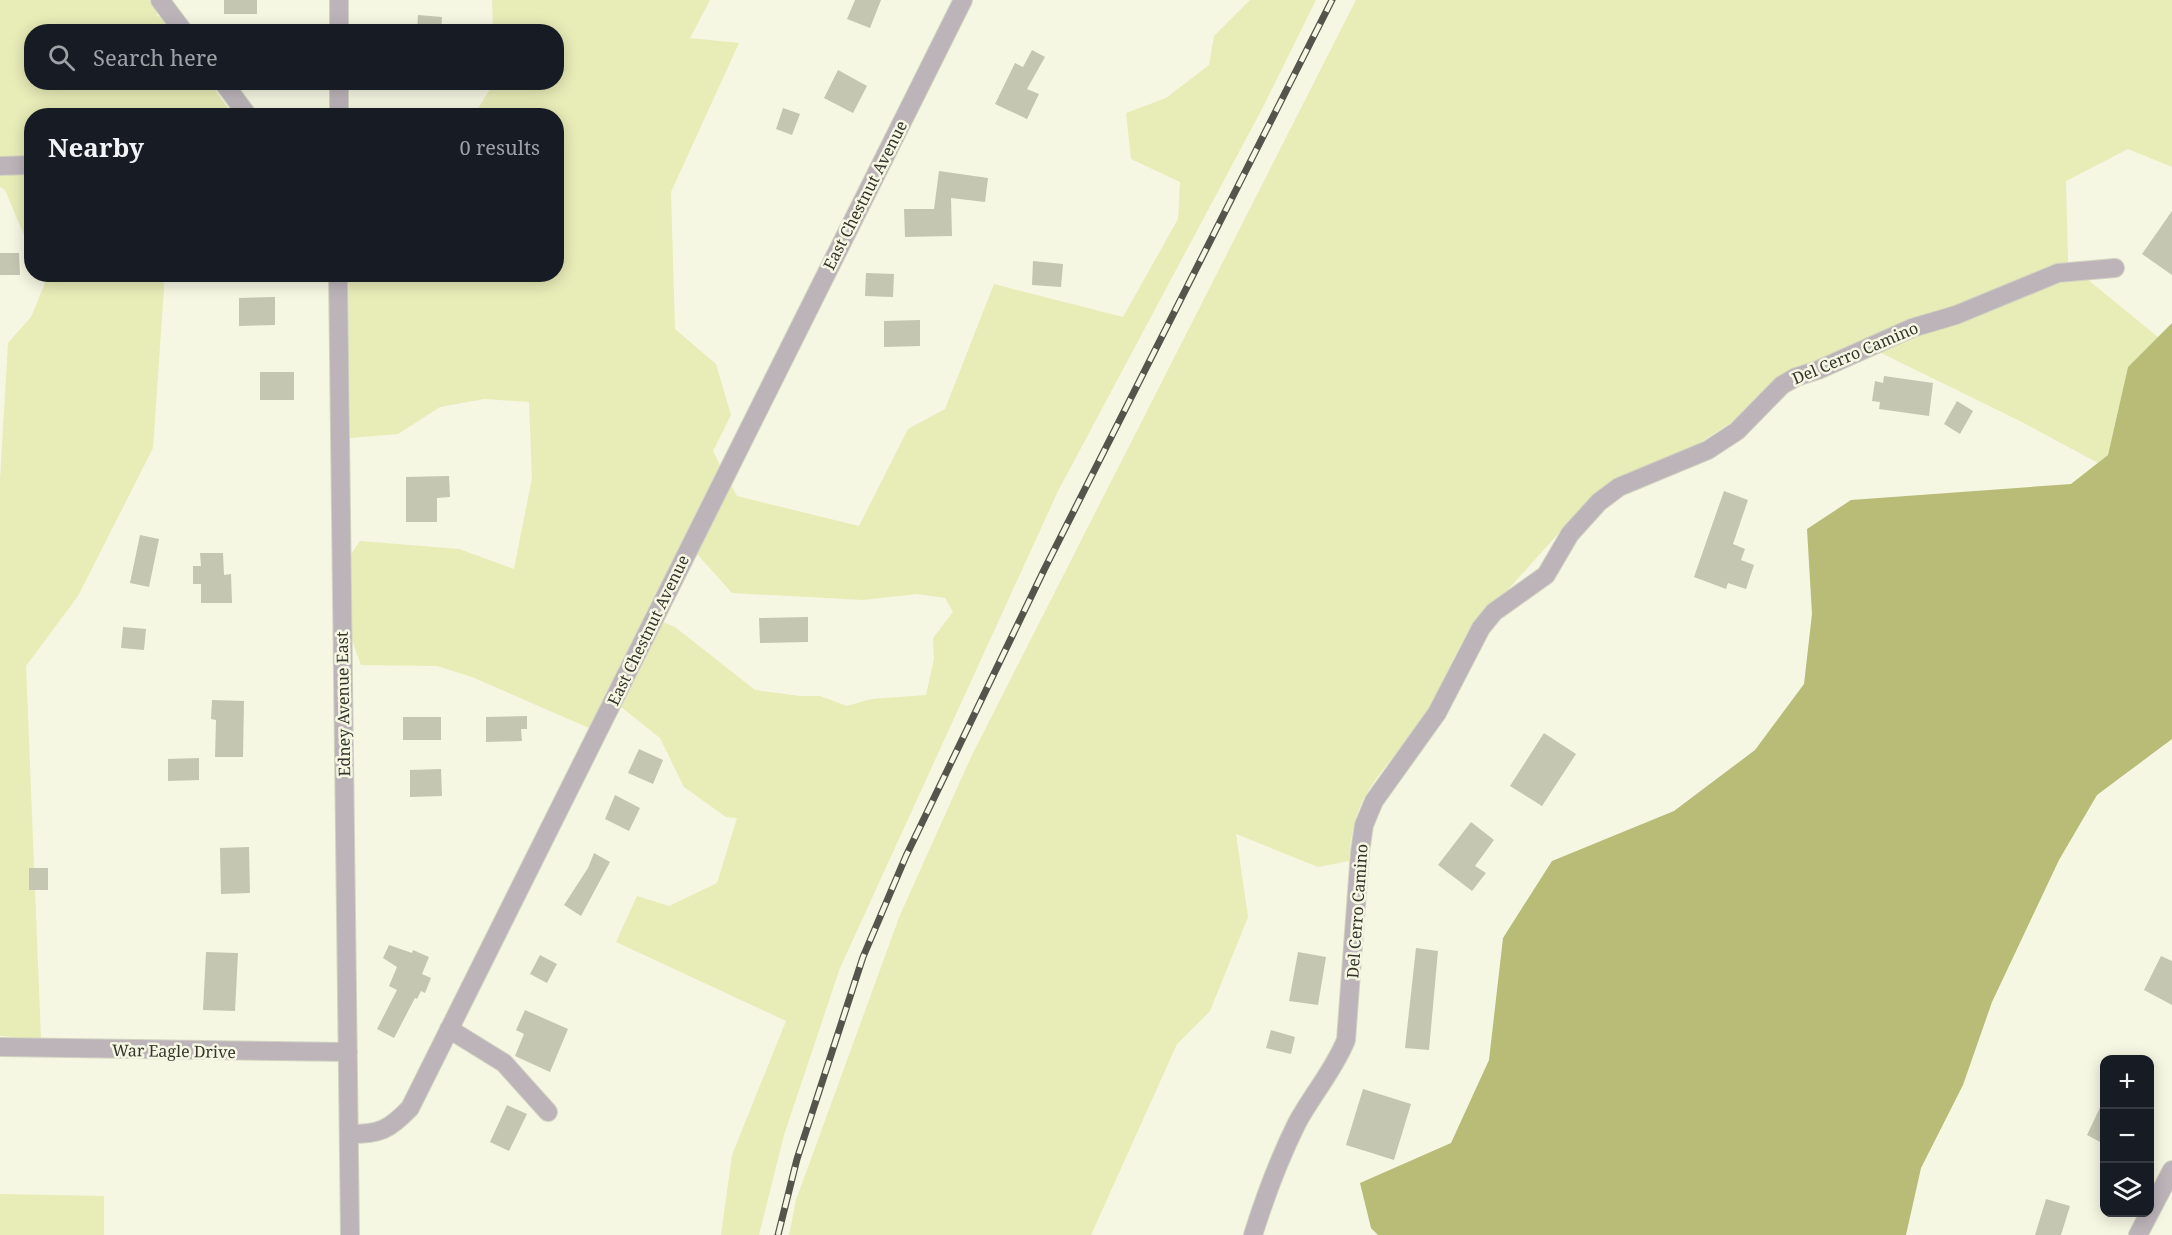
<!DOCTYPE html>
<meta charset="utf-8">
<style>
:root{--surface:#171b24;--page:#20242c;--text:#f1f3f6;--muted:#9ea1a6;--line:#363941}
body{margin:0;font-family:"Noto Serif",serif;background:var(--page);color:var(--text)}
.controls{position:absolute;right:18px;bottom:18px;display:grid;overflow:hidden;border-radius:12px;box-shadow:0 3px 15px #0003}
.controls button{width:54px;height:54px;display:grid;place-items:center;padding:0;border:0;border-bottom:2px solid var(--line);background:var(--surface);color:var(--text);font:30px sans-serif}
.list{margin:0;padding:0;list-style:none}
h2{display:flex;justify-content:space-between;align-items:center;height:78px;margin:0;padding:0 24px;font-size:26px}
h2 small{font-size:20px;font-weight:400;color:var(--muted)}
.icon{flex:none;width:33px;height:33px;fill:none;stroke:currentColor;stroke-width:2;stroke-linecap:round;stroke-linejoin:round}
.map{position:relative;flex:none;width:2172px;height:1235px;overflow:hidden}
.search{position:absolute;background:var(--surface);box-shadow:0 3px 15px #0003;left:24px;top:24px;width:540px;height:66px;display:flex;align-items:center;gap:15px;box-sizing:border-box;padding:0 21px;border-radius:24px;color:var(--muted);font-size:22px}
.panel{position:absolute;background:var(--surface);box-shadow:0 3px 15px #0003;left:24px;top:108px;width:540px;height:174px;border-radius:24px}
.map>svg:first-child{display:block}
</style>
<div class="map">
<svg width="2172" height="1235" viewBox="0 0 2172 1235">
<rect width="100%" height="100%" fill="#f5f7e2"/>
<path fill="#e8ecb7" d="M0 0H149L157 11V16L161 17 172 31 32 32V82L210 83 233 115 32 116 31 156 0 158Z
M492 0H710L690 38 739 43 671 192 675 329 716 364 731 415 713 451 720 465 589 728 472 677 437 666 361 665 352 640 351 554 360 541 459 549 514 569 532 478 529 402 484 399 440 407 398 434 350 438 348 275 556 274V116L474 115 494 83 556 82V32L493 31Z
M1250 0H1316L1262 109 1058 491 840 968 784 1135 759 1235H721L732 1155 786 1021 616 942 637 896 669 906 717 883 737 818 726 817 684 787 660 738 621 707 663 622 675 627 755 690 800 696H820L847 706 871 699 926 695 934 659 933 638 953 612 945 598 917 594 863 600 732 593 697 554 731 485 737 496 859 526 908 429 945 409 994 284 1123 317 1178 219 1180 182 1131 159 1126 113 1166 98 1209 65 1214 36Z
M1356 0H2172V167L2128 149 2066 181 2068 263 2054 265 1953 307 1907 320 1814 362 1790 370 1774 380 1732 422 1695 446 1612 481 1592 496 1504 594C1463 622 1453 667 1429 708 1410 740 1382 766 1364 798 1354 817 1350 840 1349 861L1318 867 1236 834 1248 917 1210 1011 1177 1044 1091 1235H789L796 1200 900 915 971 757Z
M31 173V252L5 190 0 187V175Z
M41 275H163L164 289 153 448 78 596 26 666 41 1039 0 1036V480L8 343 31 317 45 283Z
M2087 279 2158 337 2128 367 2108 455 2098 463 2018 420 1879 352 1916 336 2061 281Z
M0 1194 104 1196V1235H0Z"/>
<path fill="#b8bc76" d="M2172 323V739L2097 795 2059 860 1992 1002 1963 1085 1921 1168 1906 1235H1378L1371 1228 1360 1183 1451 1143 1489 1060 1503 938 1552 861 1674 811 1755 750 1804 684 1812 614 1807 529 1851 500 2071 484 2108 455 2128 367Z"/>
<path fill="#c4c6b2" d="M224 0H257V14H224Z
M855 0H881L870 28 847 19Z
M418 15 442 17 441 32H417Z
M1032 50 1045 57 1027 89 1039 94 1027 119 995 104 1015 63 1023 67Z
M838 70 867 86 853 113 824 98Z
M783 108 800 114 792 135 776 129Z
M939 171 988 178 985 202 951 198 952 236 905 237 904 209H934Z
M2172 211V275L2142 254Z
M0 253H19L20 275H0Z
M1033 261 1063 264 1061 287 1032 285Z
M866 273 894 274 893 297 865 296Z
M275 297V325L239 326V298Z
M920 320V346L884 347V321Z
M260 372H294V400H260Z
M1884 376 1933 383 1929 416 1879 409 1880 402 1872 401 1875 381 1883 383Z
M1957 401 1973 411 1960 434 1944 424Z
M449 476 450 497 437 498V522H406V477Z
M1724 491 1748 500 1733 544 1745 549 1741 560 1754 565 1746 589 1728 583 1726 589 1694 577Z
M140 535 159 539 149 587 130 583Z
M200 553H223L224 575 231 574 232 603H201V584H193V566H201Z
M808 617V642L760 643 759 618Z
M123 627 146 629 144 650 121 648Z
M212 700 244 701 243 757H215L216 720 211 719Z
M527 716V729H521L522 741 486 742V717Z
M403 717H441V740H403Z
M1544 733 1576 754 1542 806 1510 786Z
M639 749 663 760 653 784 628 773Z
M199 758V780L168 781V759Z
M441 769 442 796 410 797V770Z
M615 795 640 808 629 831 605 819Z
M1471 822 1494 840 1475 866 1486 873 1472 891 1438 865Z
M249 847 250 893 221 894 220 848Z
M594 853 610 862 581 916 564 905 588 868Z
M29 868H48V890H29Z
M389 945 412 953 413 950 429 957 422 974 431 978 425 993 421 991 417 999 415 998 394 1038 377 1029 397 990 389 986 397 967 383 958Z
M1416 948 1438 951 1429 1050 1405 1048Z
M206 952 238 953 235 1011 203 1010Z
M1298 952 1326 957 1318 1005 1289 1001Z
M540 955 557 964 547 983 530 974Z
M2161 956 2172 961V1005L2144 990Z
M525 1010 568 1029 550 1072 515 1056 524 1034 516 1030Z
M1271 1030 1295 1037 1291 1054 1266 1048Z
M1363 1089 1411 1104 1394 1160 1346 1145Z
M2104 1099V1144L2087 1135Z
M507 1105 527 1114 509 1151 490 1142Z
M2046 1199 2070 1206 2061 1235H2035Z"/>
<g fill="none" stroke-linecap="round" stroke-linejoin="round">
<g stroke="#d2d4c1" stroke-width="20">
<path id="minor" d="M160 0 184 32
M339 0V32
M223 82 248 116
M339 116V82
M0 166 32 165
M338 274 350 1235
M449 1029 504 1063 548 1112
M0 1047 348 1052
M350 1134C380 1134 389 1130 410 1108L963 0
M1253 1235C1265 1197 1279 1159 1297 1123 1312 1095 1334 1070 1346 1040L1360 852 1364 825 1374 801 1437 713 1481 628 1494 612 1546 575 1570 534 1599 502 1619 487 1708 450 1737 431 1782 385 1796 377 1818 370 1912 328 1956 315 2058 273 2115 268
M2138 1235 2172 1170"/>
</g>
<use href="#minor" stroke="#bcb4b9" stroke-width="18"/>
<g stroke="#55554c" stroke-width="7">
<path id="rail" d="M778 1235 797 1159 863 957 906 856 1044 570 1332 0"/>
</g>
<use href="#rail" stroke="#f5f7e2" stroke-width="4.5" stroke-dasharray="14" stroke-linecap="butt"/>
</g>
<g text-anchor="middle" dominant-baseline="central" stroke-width="5" stroke-linejoin="round" paint-order="stroke">
<g font-size="16" fill="#34342d" stroke="#f5f7e2">
<text transform="translate(865 195) rotate(-63)">East Chestnut Avenue</text>
<text transform="translate(1855 353) rotate(-23)">Del Cerro Camino</text>
<text transform="translate(648 630) rotate(-64)">East Chestnut Avenue</text>
<text transform="translate(343 704) rotate(-91)">Edney Avenue East</text>
<text transform="translate(1357 911) rotate(-86)">Del Cerro Camino</text>
<text transform="translate(174 1051) rotate(1)">War Eagle Drive</text>
</g>
</g>
</svg>
<div class="controls">
<button>+</button>
<button>−</button>
<button><svg class="icon" aria-label="layers" viewBox="0 0 24 24"><path d="M12 4l9 5-9 5-9-5zM3 14l9 5 9-5"/></svg></button>
</div>
<div class="search"><svg class="icon" aria-label="search" viewBox="0 0 24 24"><circle cx="10" cy="10" r="6"/><path d="M15 15l6 6"/></svg>Search here</div>
<section class="panel">
<h2>Nearby<small>0 results</small></h2>
<ul class="list">
</ul>
</section>
</div>
